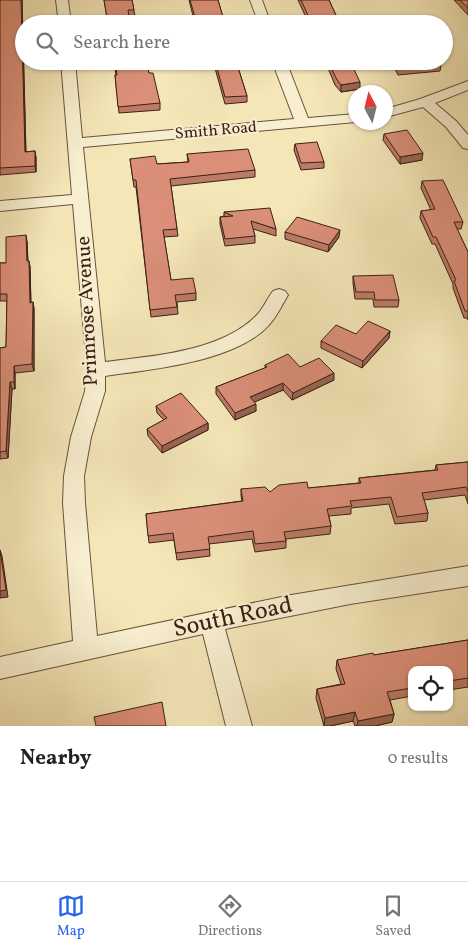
<!DOCTYPE html>
<style>
:root{--surface:#fff;--page:#f2f2f2;--text:#222;--muted:#767676;--line:#e0e0e0;--accent:#2563eb}
body{margin:0;font-family:Vollkorn,serif;background:var(--page);color:var(--text)}
.controls{position:absolute;right:15px;bottom:15px;display:grid;overflow:hidden;border-radius:10px;box-shadow:0 1px 4px #0004}
.controls button{width:45px;height:45px;display:grid;place-items:center;padding:0;border:0;border-bottom:1px solid var(--line);background:var(--surface);color:var(--text);font:25px sans-serif}
.compass{position:absolute;left:348px;top:85px;width:45px;height:45px;border-radius:50%;background:var(--surface);box-shadow:0 1px 4px #0004;rotate:353deg}
.list{margin:0;padding:0;list-style:none}
h2{display:flex;justify-content:space-between;align-items:center;height:65px;margin:0;padding:0 20px;font-size:21px}
h2 small{font-size:16px;font-weight:400;color:var(--muted)}
.icon{flex:none;width:28px;height:28px;fill:none;stroke:currentColor;stroke-width:2;stroke-linecap:round;stroke-linejoin:round}
.map{position:relative;flex:none;width:468px;height:726px;overflow:hidden}
.search{position:absolute;background:var(--surface);box-shadow:0 1px 4px #0004;left:15px;right:15px;top:15px;height:55px;display:flex;align-items:center;gap:12px;box-sizing:border-box;padding:0 18px;border-radius:28px;color:var(--muted);font-size:19px}
.sheet{height:155px;background:var(--surface)}
nav{display:flex;justify-content:space-around;align-items:center;box-sizing:border-box;height:70px;border-top:1px solid var(--line);background:var(--surface);font-size:14px;color:var(--muted)}
nav a{display:grid;justify-items:center;gap:2px}
nav .on{color:var(--accent)}
.map>svg:first-child{display:block}
</style>
<div class="map">
<svg width="468" height="726" viewBox="0 0 468 726">
<rect width="100%" height="100%" fill="#f4e6b7"/>
<filter id="stains"><feTurbulence type="fractalNoise" baseFrequency=".004" numOctaves="4"/><feColorMatrix values="0 0 0 0 .2 0 0 0 0 .09 0 0 0 0 .02 0 0 0 .5 -.17"/></filter>
<radialGradient id="worn" r=".72"><stop offset=".6" stop-color="#630" stop-opacity="0"/><stop offset="1" stop-color="#630" stop-opacity=".3"/></radialGradient>
<g fill="none" stroke-linecap="round" stroke-linejoin="round">
<g stroke="#68523e" stroke-width="2">
<path id="minor" d="M56 0H68L71 24H59Z
M250 0H262L271 24H259Z
M61 61H75L82 138 294 119 272 61H286L308 118 356 114V122L83 147 105 362C152 356 220 352 256 316 263 309 267 299 273 291L279 289 285 291 288 295C282 305 277 316 269 325 235 362 153 369 105 376V391L91 437 84 476 85 503 97 636 291 595 468 566V586L350 604 225 629 252 726H226L203 634 0 679V657L73 641 63 503 64 476 71 437 85 391 87 370 73 204 0 211V201L72 195Z
M468 81V90L435 103 456 121 468 135V149L463 148 446 127 423 107 386 117V109L420 99Z"/>
</g>
<use href="#minor" fill="#f8efd0" fill-rule="evenodd"/>
</g>
<path fill="#bc7b67" stroke="#3a2015" d="M0 0H22L26 152 35 151 36 158V172L0 175Z
M104 0H132L135 16 129 17 130 24H108Z
M189 0H218L225 24H195Z
M298 0H329L340 24H309Z
M454 0H468V15Z
M114 61H146L149 73 160 103V110L119 113 115 75H116Z
M213 61H236L247 96V102L225 104Z
M325 61H350L360 89 341 92 335 85Z
M391 61H440L441 65 440 71 398 75Z
M384 134 422 160 400 164 383 140Z
M295 144 324 162V168L301 170 294 150Z
M187 154 255 170V177L171 186 177 229 178 236 164 237 171 280 196 293V300L177 302 178 314 151 317 136 187H134L130 159 157 164 188 162Z
M422 181 463 222 461 229H457L468 252V320L467 318H464L453 288V284L435 244H432L420 218 421 211 431 210 421 188Z
M224 212 276 229V236L253 229 255 236V243L225 246 220 224V217L224 216Z
M285 232 339 237 328 252 285 239Z
M27 241 28 261H29L30 267 31 303 33 302 34 309V371L15 373V389H12L8 458 0 459V348L6 347 7 301H0V263H6Z
M353 276 399 300 398 307H374L373 299H355L353 283Z
M390 331 389 338 362 368 321 348V341L356 334Z
M265 365 300 367 334 380 292 400 283 390 254 402 256 411 235 420 216 394V387L265 368Z
M156 406 208 423V430L162 453 148 436 147 429 164 420 157 413Z
M468 462V504L465 495 424 500 428 513 427 521 395 524 389 504 351 508V514L329 516 331 526 330 534 286 539V548L255 552 252 539 209 544 210 556 177 560 174 540 149 543 146 514 242 501 241 496V489L270 492 359 483V478L435 470 436 465Z
M468 640V687L449 690V670H412V696L390 700 394 714 392 722 375 726H355L353 721 330 726H324L316 698 317 689 341 684 336 669 337 660 374 655Z"/>
<path fill="#996454" stroke="#3a2015" d="M21 0H22L26 159 25 152Z
M360 82V89L341 92V85Z
M35 151 36 158V172L35 166Z
M423 153 422 160 400 164V157Z
M340 230 339 237 328 252 329 245Z
M26 235 27 241 28 268 27 261Z
M29 261 30 267 31 310 30 303Z
M33 302 34 309V371L32 364Z
M390 331 389 338 362 368 363 361Z
M14 366 15 373V389L14 382Z
M334 373V380L292 400 293 393Z
M10 382 12 389 8 458 6 451Z
M283 383V390L250 404V397Z
M256 404V411L235 420V413Z
M208 423V430L162 453V446Z
M0 550 2 556 8 597 0 598Z
M355 712 353 721 330 726H324L325 718Z
M394 714 392 722 375 726H357L358 721Z"/>
<path fill="#db8f78" stroke="#3a2015" d="M0 0H21L25 152 35 151V166L0 168Z
M104 0H132L134 10H128L130 24H108Z
M190 0H218L225 24H197Z
M301 0H329L340 24H312Z
M460 0H468V8Z
M115 61H146L149 73H153L160 103 118 107 115 75H117Z
M215 61H236L247 96 225 97Z
M328 61H350L360 82 341 85 336 78Z
M395 61H440L441 65 399 68Z
M407 130 423 153 400 157 384 134Z
M317 142 324 162 301 163 295 144Z
M248 149 255 170 170 179 177 229 163 230 171 280 193 278 196 293 175 295 177 307 150 310 136 180H133L130 159 155 156 157 164 189 162 187 154Z
M443 180 463 222H454L468 252V311H465L454 281 456 280 436 237H433L421 211 435 209 422 181Z
M270 208 276 229 251 221 255 236 225 239 220 217 233 216 224 212Z
M297 217 340 230 329 245 285 232Z
M26 235 27 261H29L30 303 33 302 32 364 14 366V382H10L6 451 0 452V348L6 347 7 294H0V263H6V237Z
M393 275 399 300H375L374 292H356L353 276Z
M368 321 390 331 363 361 321 341 336 325 356 334Z
M288 354 300 367 319 358 334 373 293 393 283 383 250 397 256 404 235 413 216 387 267 367 265 365Z
M181 393 208 423 162 446 147 429 167 418 156 406Z
M468 462V491L466 487 422 493 428 513 397 517 391 497 350 501 352 506 327 509 331 526 284 532 286 541 255 544 253 531 208 537 210 549 176 553 173 533 148 536 146 514 243 501 241 489 265 487 270 492 279 485 307 482 308 488 361 483 359 478 438 470 436 465Z
M0 550 6 590 0 591Z
M468 640V678L449 681V670H412V688L387 692 394 714 358 721 355 712 325 718 317 689 345 684 337 660 373 653 374 655Z
M162 702 166 726H96L94 717Z"/>
<g text-anchor="middle" dominant-baseline="central" stroke-width="4.5" stroke-linejoin="round" paint-order="stroke">
<g font-size="16" fill="#3a2015" stroke="#f8efd0">
<text transform="translate(216 131) rotate(-5)">Smith Road</text>
</g>
<g font-size="20" fill="#3a2015" stroke="#f8efd0">
<text transform="translate(88 311) rotate(-93)">Primrose Avenue</text>
</g>
<g font-size="24" fill="#3a2015" stroke="#f8efd0">
<text transform="translate(233 618) rotate(-12)">South Road</text>
</g>
</g>
<rect width="100%" height="100%" filter="url(#stains)"/>
<rect width="100%" height="100%" fill="url(#worn)"/>
</svg>
<div class="controls">
<button><svg class="icon" aria-label="locate" viewBox="0 0 24 24"><circle cx="12" cy="12" r="6"/><path d="M12 2v4M12 18v4M2 12h4M18 12h4"/></svg></button>
</div>
<svg class="compass" viewBox="-18 -18 36 36"><path d="M0-13l5 13h-10z" fill="#e53935"/><path d="M0 13l5-13h-10z" fill="#767676"/></svg>
<div class="search"><svg class="icon" aria-label="search" viewBox="0 0 24 24"><circle cx="10" cy="10" r="6"/><path d="M15 15l6 6"/></svg>Search here</div>
</div>
<section class="sheet">
<h2>Nearby<small>0 results</small></h2>
<ul class="list">
</ul>
</section>
<nav>
<a class="on"><svg class="icon" aria-label="map" viewBox="0 0 24 24"><path d="M3 6l6-2 6 2 6-2v14l-6 2-6-2-6 2zM9 4v14M15 6v14"/></svg>Map</a>
<a><svg class="icon" aria-label="directions" viewBox="0 0 24 24"><path d="M12 3l9 9-9 9-9-9zM9 14v-3h6M13 9l2 2-2 2"/></svg>Directions</a>
<a><svg class="icon" aria-label="saved" viewBox="0 0 24 24"><path d="M7 4h10v16l-5-4-5 4z"/></svg>Saved</a>
</nav>
